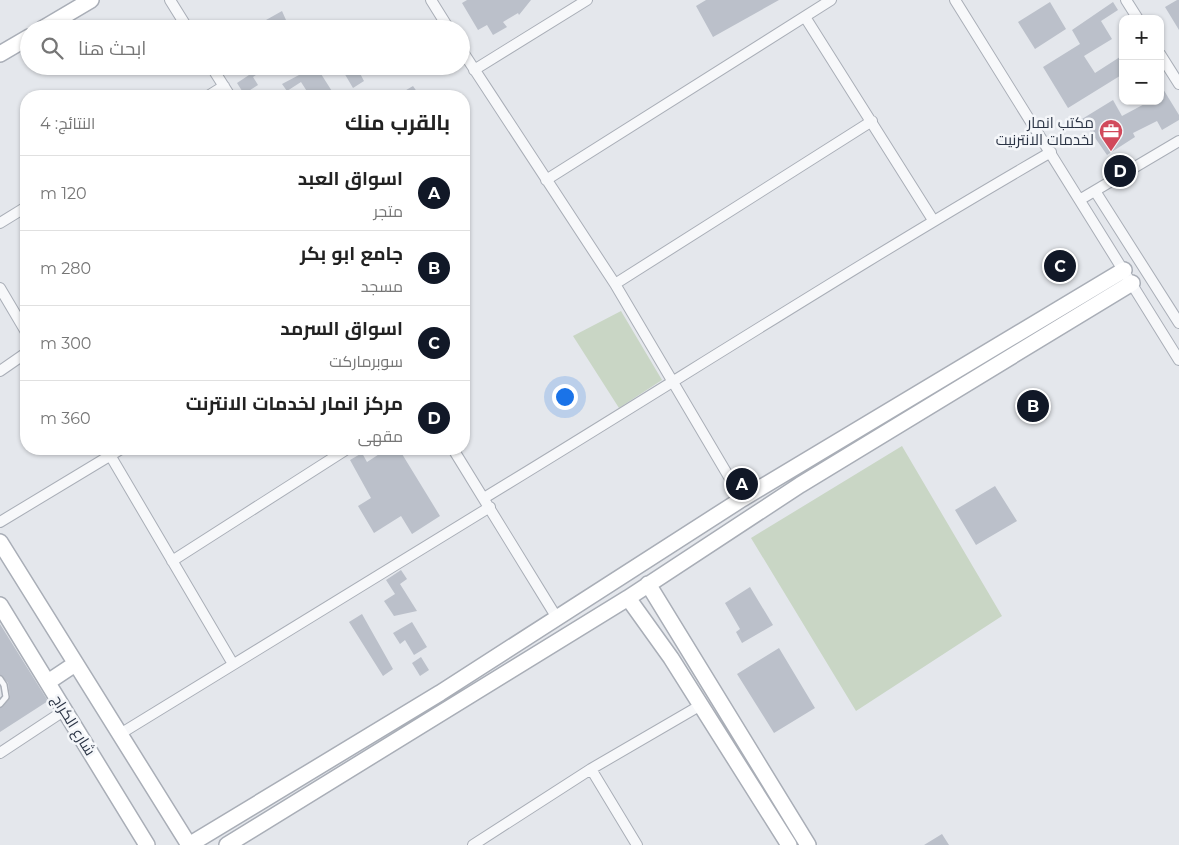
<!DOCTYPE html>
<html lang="ar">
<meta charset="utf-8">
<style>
:root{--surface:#fff;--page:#f2f2f2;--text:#222;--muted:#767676;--line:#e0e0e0;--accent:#111827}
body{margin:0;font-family:Montserrat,Cairo,sans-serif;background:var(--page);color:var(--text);direction:rtl}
.controls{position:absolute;right:15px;top:15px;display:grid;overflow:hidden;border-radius:10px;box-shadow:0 1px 4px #0004}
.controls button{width:45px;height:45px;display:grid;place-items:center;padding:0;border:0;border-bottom:1px solid var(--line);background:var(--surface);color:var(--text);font:25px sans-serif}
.you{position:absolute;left:564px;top:396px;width:18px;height:18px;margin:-12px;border:4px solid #fff;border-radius:50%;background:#1a73e8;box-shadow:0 0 0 8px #1a73e833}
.badge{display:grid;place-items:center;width:32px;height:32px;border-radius:50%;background:var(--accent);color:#fff;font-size:16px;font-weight:700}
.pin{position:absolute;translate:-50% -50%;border:2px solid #fff;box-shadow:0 1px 5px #0006}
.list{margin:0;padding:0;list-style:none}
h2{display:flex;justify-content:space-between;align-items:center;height:65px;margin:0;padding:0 20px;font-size:21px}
h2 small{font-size:16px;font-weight:400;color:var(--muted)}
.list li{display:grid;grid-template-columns:32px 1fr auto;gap:15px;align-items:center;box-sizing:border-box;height:75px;padding:0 20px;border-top:1px solid var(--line)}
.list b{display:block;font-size:19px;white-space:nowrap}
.list p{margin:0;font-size:16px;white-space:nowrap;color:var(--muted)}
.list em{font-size:16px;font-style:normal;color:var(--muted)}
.icon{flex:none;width:28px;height:28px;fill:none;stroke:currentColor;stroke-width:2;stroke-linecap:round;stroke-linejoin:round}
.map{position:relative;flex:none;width:1179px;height:845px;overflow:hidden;direction:ltr}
.search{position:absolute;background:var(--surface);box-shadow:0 1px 4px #0004;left:20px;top:20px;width:450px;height:55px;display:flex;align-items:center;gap:12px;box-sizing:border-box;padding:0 18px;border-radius:28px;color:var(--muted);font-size:19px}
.panel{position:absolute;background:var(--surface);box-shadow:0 1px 4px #0004;left:20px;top:90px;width:450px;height:365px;border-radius:20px;direction:rtl}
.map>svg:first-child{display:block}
</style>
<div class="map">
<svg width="1179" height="845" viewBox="0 0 1179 845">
<rect width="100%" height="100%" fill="#e4e7ec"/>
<path fill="#c9d6c5" d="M621 311 662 380 619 408 573 336Z
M902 446 1002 616 856 711 751 538Z"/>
<path fill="#bbc0ca" d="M467 0H531L519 15 518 13 503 22 507 27 493 35 487 25 478 30 462 3Z
M706 0H779L713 37 696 6Z
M1177 0H1179V30L1165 7Z
M1050 2 1066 29 1035 49 1018 22Z
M1113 2 1118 10 1101 21 1112 39 1084 56 1095 73 1123 55V74L1068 108 1043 67 1080 44 1072 30Z
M282 11 286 20 271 29H250Z
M251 66H270L253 77 258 85 244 94 237 83 249 75 245 70Z
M316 66 335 96H310L301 82 287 91 282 84Z
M340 66H356L364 81 353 88Z
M1160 84 1179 115V120L1162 130 1157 121 1133 133 1135 137 1107 155 1082 119 1113 100 1122 116 1150 101H1160Z
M413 86 420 96H396Z
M387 449H399L440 516 412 534 401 516 374 533 358 506 371 498 350 460 362 453 367 462Z
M995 486 1017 521 976 545 955 510Z
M401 570 407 579 400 584 417 611 394 616 384 601 395 594 386 580Z
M750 587 773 625 742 643 736 632 740 629 725 603Z
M362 614 393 669 383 676 349 622Z
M412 622 427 647 414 655 405 640 400 644 393 633Z
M0 624 48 701 0 732V708L10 697 8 683 0 675Z
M779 648 815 708 774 733 737 674Z
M421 657 429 670 420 676 412 663Z
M942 834 949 845H924Z"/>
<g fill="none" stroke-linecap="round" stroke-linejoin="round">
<g stroke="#a9aeb7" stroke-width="8">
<path id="lane" d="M0 679 4 685 6 697 0 704"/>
</g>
<g stroke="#a9aeb7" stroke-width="12">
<path id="street" d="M170 0 188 29
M431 0 449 29
M955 0 1179 360
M1126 0 1138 19
M805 17 933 220
M461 49 615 284 742 499
M1160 54 1179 84
M211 66 230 96
M474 70 587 0
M208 96 224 86
M546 180 831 0
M1095 191 1179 323
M1081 199 1179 141
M0 223 26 207
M615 284 872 121
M0 288 26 332
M0 371 26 353
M453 449 557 618
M110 455 233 664
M484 498C673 383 859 263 1051 152
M0 522 121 449
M172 561 347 449
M120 734 490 507
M0 753 65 710
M591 769 637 845
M473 845 591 769 701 705"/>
</g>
<g stroke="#a9aeb7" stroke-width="18">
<path id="secondary" d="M42 29 91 0
M0 54 29 37
M0 542 189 845
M648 584 808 845
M628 598 671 658 789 845
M0 605 147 845
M48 682 75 664
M189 845 440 693 742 499 1124 270
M227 845 628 598 800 485 1132 283"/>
</g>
<use href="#lane" stroke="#f7f8fa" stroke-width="5"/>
<use href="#street" stroke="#f7f8fa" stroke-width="10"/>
<use href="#secondary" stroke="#fff" stroke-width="15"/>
</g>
<defs>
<g id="office-pin" transform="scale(1.25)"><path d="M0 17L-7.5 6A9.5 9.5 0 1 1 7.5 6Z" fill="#d1495b" stroke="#f4f6f9"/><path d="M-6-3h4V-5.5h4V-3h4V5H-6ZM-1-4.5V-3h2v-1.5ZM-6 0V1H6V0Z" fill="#fff"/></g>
</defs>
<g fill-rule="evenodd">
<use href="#office-pin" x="1111" y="131"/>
</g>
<g text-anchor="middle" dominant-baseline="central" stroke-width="5" stroke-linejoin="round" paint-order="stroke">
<g font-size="15" fill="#2b3445" stroke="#f4f6f9" text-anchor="end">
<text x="1094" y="122">مكتب انمار<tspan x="1094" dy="17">لخدمات الانترنيت</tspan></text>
</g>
<g font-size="15" fill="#2b3445" stroke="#f4f6f9">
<text transform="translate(74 725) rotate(58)">شارع الكراج</text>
</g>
</g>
</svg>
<div class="controls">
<button>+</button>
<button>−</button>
</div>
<div class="you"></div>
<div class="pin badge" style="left:742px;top:484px">A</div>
<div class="pin badge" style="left:1033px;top:406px">B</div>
<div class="pin badge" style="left:1060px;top:266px">C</div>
<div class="pin badge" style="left:1120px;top:171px">D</div>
<div class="search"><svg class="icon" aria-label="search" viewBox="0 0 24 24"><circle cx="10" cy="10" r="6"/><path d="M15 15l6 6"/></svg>ابحث هنا</div>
<section class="panel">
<h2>بالقرب منك<small>النتائج: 4</small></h2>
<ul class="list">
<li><span class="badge">A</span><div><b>اسواق العبد</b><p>متجر</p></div><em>120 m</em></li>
<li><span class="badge">B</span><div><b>جامع ابو بكر</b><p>مسجد</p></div><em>280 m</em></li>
<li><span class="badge">C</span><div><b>اسواق السرمد</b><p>سوبرماركت</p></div><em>300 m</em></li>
<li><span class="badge">D</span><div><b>مركز انمار لخدمات الانترنت</b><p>مقهى</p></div><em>360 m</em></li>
</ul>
</section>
</div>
